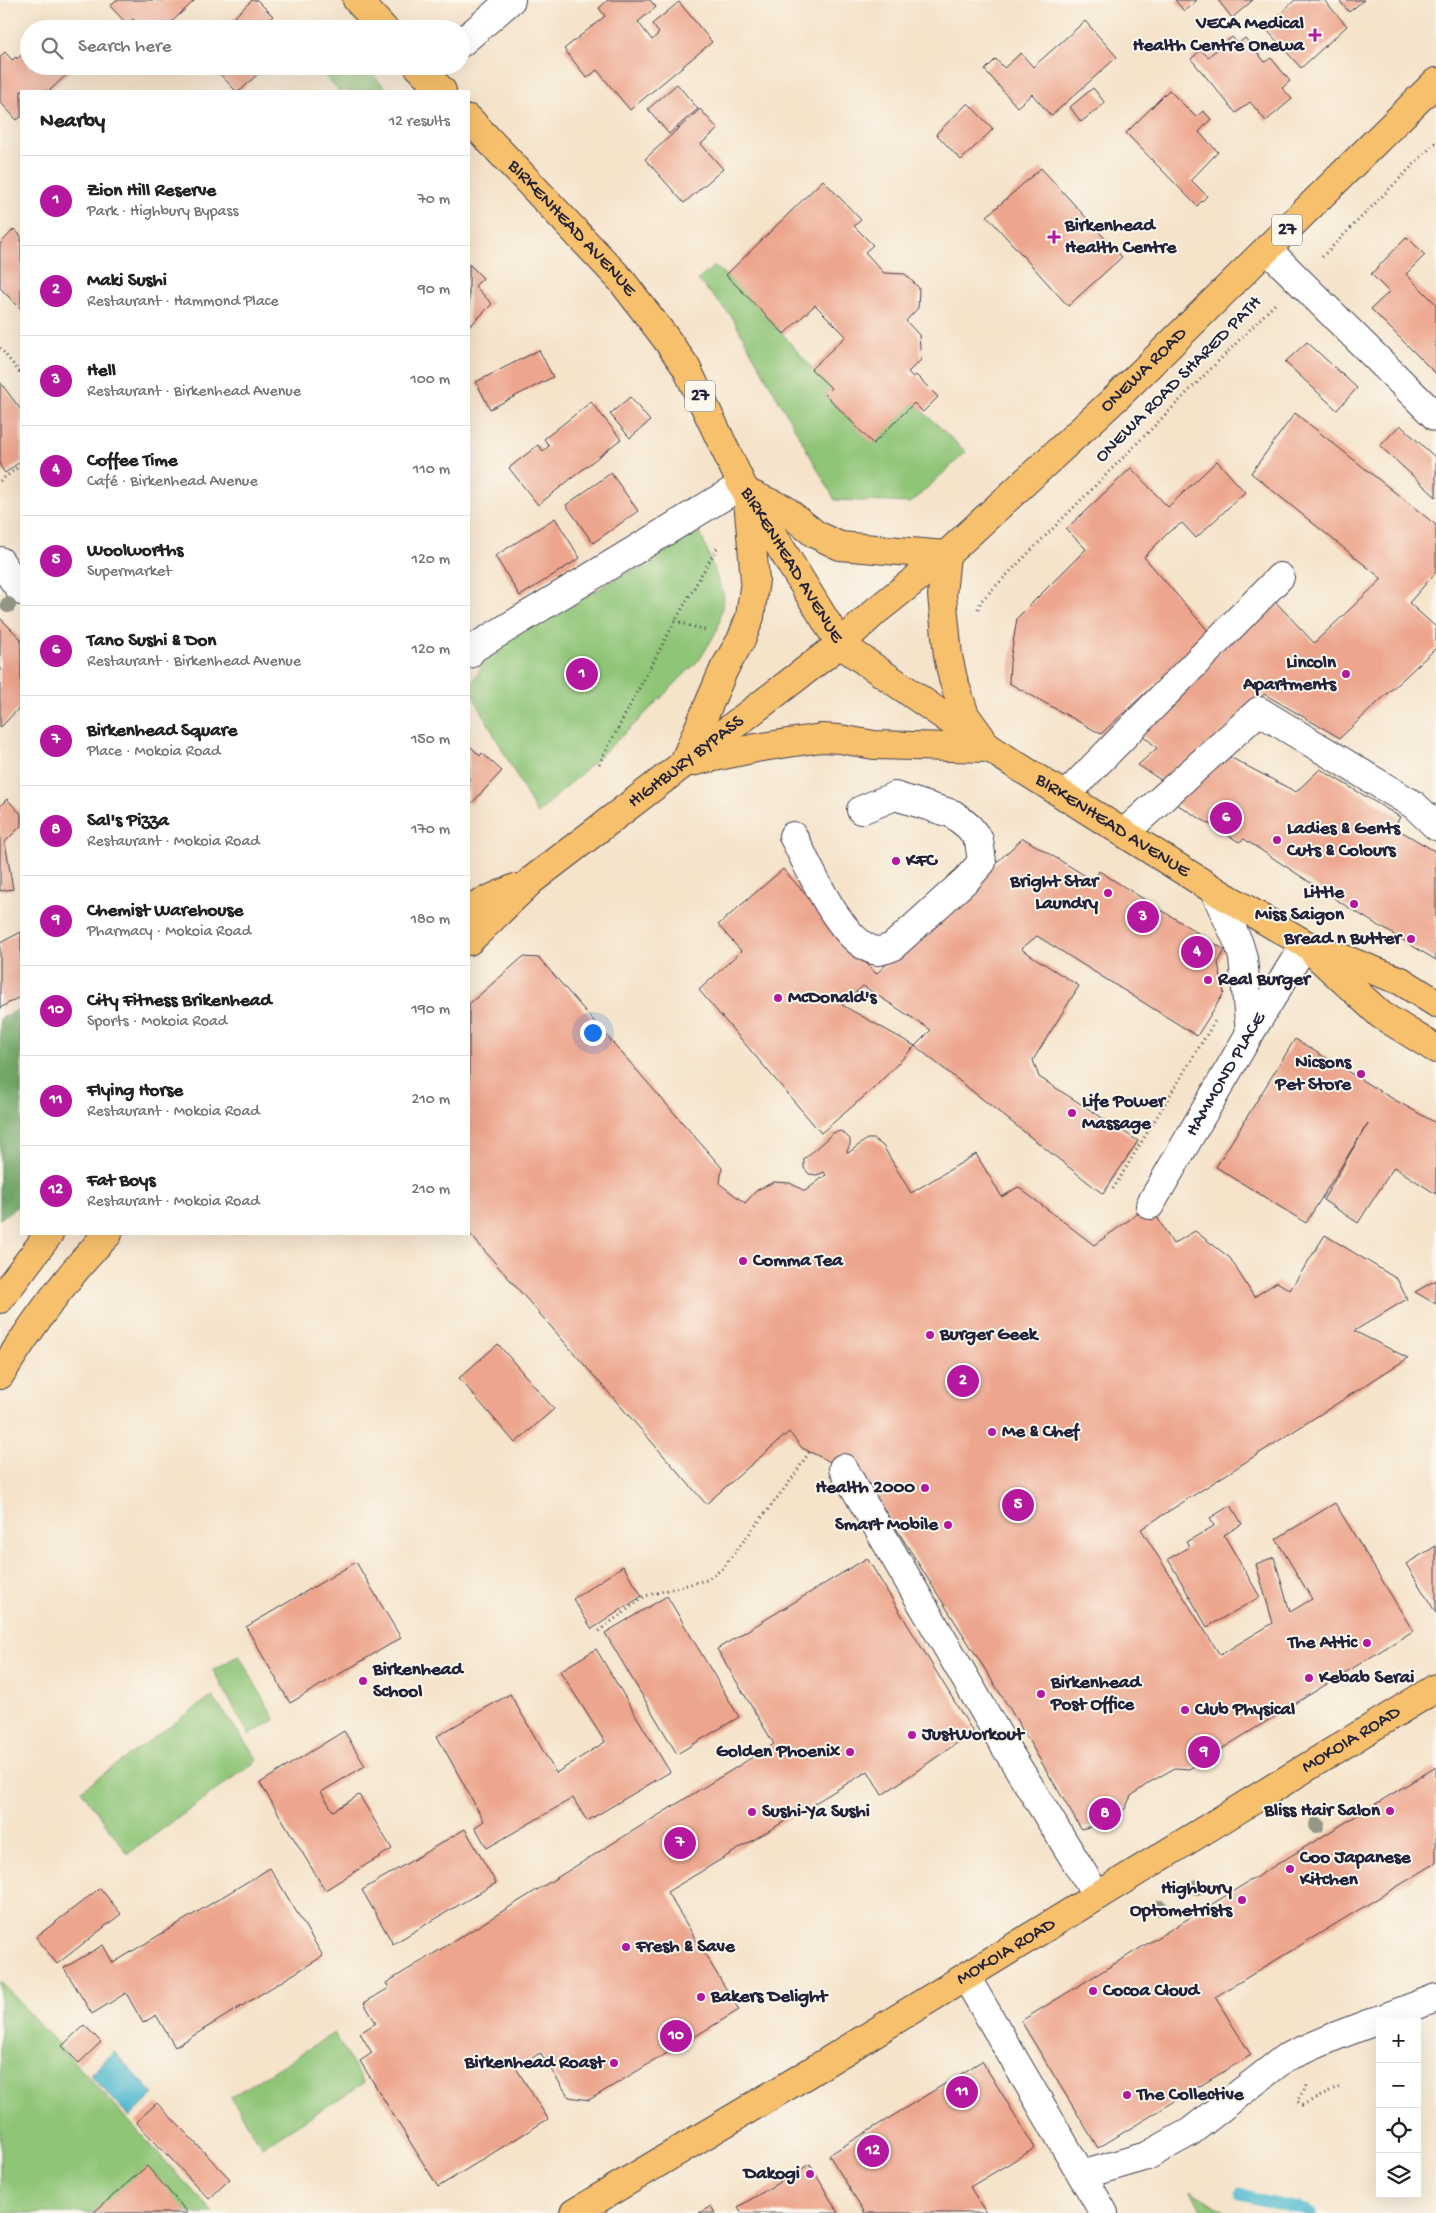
<!DOCTYPE html>
<meta charset="utf-8">
<style>
:root{--surface:#fff;--page:#f6f6f6;--text:#222;--muted:#767676;--line:#e0e0e0;--accent:#b5179e}
body{margin:0;font-family:"Gochi Hand",sans-serif;background:var(--page);color:var(--text)}
.controls{position:absolute;right:15px;bottom:15px;display:grid;overflow:hidden;border-radius:0px;box-shadow:0 5px 20px #0002}
.controls button{width:45px;height:45px;display:grid;place-items:center;padding:0;border:0;border-bottom:1px solid var(--line);background:var(--surface);color:var(--text);font:25px sans-serif}
.you{position:absolute;left:592px;top:1032px;width:18px;height:18px;margin:-12px;border:4px solid #fff;border-radius:50%;background:#1a73e8;box-shadow:0 0 0 8px #1a73e833}
.badge{display:grid;place-items:center;width:32px;height:32px;border-radius:50%;background:var(--accent);color:#fff;font-size:16px;font-weight:700}
.pin{position:absolute;translate:-50% -50%;border:2px solid #fff;box-shadow:0 1px 5px #0006}
.list{margin:0;padding:0;list-style:none}
h2{display:flex;justify-content:space-between;align-items:center;height:65px;margin:0;padding:0 20px;font-size:21px}
h2 small{font-size:16px;font-weight:400;color:var(--muted)}
.list li{display:grid;grid-template-columns:32px 1fr auto;gap:15px;align-items:center;box-sizing:border-box;height:90px;padding:0 20px;border-top:1px solid var(--line)}
.list b{display:block;font-size:19px;white-space:nowrap}
.list p{margin:0;font-size:16px;white-space:nowrap;color:var(--muted)}
.list em{font-size:16px;font-style:normal;color:var(--muted)}
.icon{flex:none;width:28px;height:28px;fill:none;stroke:currentColor;stroke-width:2;stroke-linecap:round;stroke-linejoin:round}
.map{position:relative;flex:none;width:1436px;height:2213px;overflow:hidden}
.search{position:absolute;background:var(--surface);box-shadow:0 5px 20px #0002;left:20px;top:20px;width:450px;height:55px;display:flex;align-items:center;gap:12px;box-sizing:border-box;padding:0 18px;border-radius:28px;color:var(--muted);font-size:19px}
.panel{position:absolute;background:var(--surface);box-shadow:0 5px 20px #0002;left:20px;top:90px;width:450px;height:1145px;border-radius:0px}
.map>svg:first-child{display:block}
</style>
<div class="map">
<svg width="1436" height="2213" viewBox="0 0 1436 2213">
<rect width="100%" height="100%" fill="#fbf7ec"/>
<filter id="ink" filterUnits="userSpaceOnUse"><feTurbulence type="fractalNoise" baseFrequency=".02" numOctaves="2"/><feDisplacementMap in="SourceGraphic" scale="10" xChannelSelector="R" yChannelSelector="G"/><feConvolveMatrix kernelMatrix="1 2 1 2 8 2 1 2 1" color-interpolation-filters="sRGB"/></filter>
<filter id="wash" filterUnits="userSpaceOnUse"><feTurbulence type="fractalNoise" baseFrequency=".0096" numOctaves="4" result="noise"/><feDisplacementMap in="SourceGraphic" scale="20" xChannelSelector="R" yChannelSelector="G"/><feGaussianBlur stdDeviation="1.12" result="paint"/><feColorMatrix in="noise" values="0 0 0 0 0 0 0 0 0 0 0 0 0 0 0 0 0 1.4 0 .05"/><feComposite in="paint" operator="in"/></filter>
<g filter="url(#wash)">
<rect width="100%" height="100%" fill="#f5e3ca"/>
<path fill="#8fc577" stroke="#587459" d="M323 66H365L388 91H339L323 74Z
M714 266C760 299 791 349 831 388L825 395 873 443 914 403 966 452 911 503 835 500 732 317 698 280Z
M700 532 724 596 718 629 700 659 639 720 537 814 469 688 493 648Z
M239 1655 275 1720 249 1735 213 1670Z
M212 1696 258 1760 128 1854 81 1790Z
M0 1981 205 2204 213 2213H0Z
M334 2033 364 2083 262 2147 231 2097Z
M1191 2191 1228 2213H1204Z"/>
<path fill="#73aa68" stroke="#4a6652" d="M21 1008V1204L0 1219V1019Z"/>
<path fill="#51bacf" stroke="#3a6e85" d="M114 2052 154 2094 130 2117 90 2075Z"/>
<g fill="none" stroke-linecap="round" stroke-linejoin="round">
<path stroke="#51bacf" stroke-width="11" d="M1240 2194 1307 2210 1312 2213"/>
</g>
<g id="blocks">
<path fill="#eda68d" d="M116 0H195L164 29H143L133 19 127 24 110 6Z
M252 0H257L273 16 266 22 273 29H222Z
M608 0H650L656 7 638 22 652 40 659 33 652 24 679 2 712 42 630 110 597 70 587 78 564 49 605 16 599 8Z
M1175 0H1197L1184 11Z
M1218 0H1253L1232 18Z
M1295 0H1324L1347 26 1301 68 1265 28Z
M1339 0H1364L1349 12Z
M1085 21 1117 57 1051 116 1032 94 1017 107 985 70 996 59 1004 68 1021 53 1033 67Z
M57 23 62 29H50Z
M1232 37 1238 44 1245 38 1265 62 1271 58 1290 81 1282 88 1292 99 1266 121 1250 102 1236 113 1191 59 1201 50 1208 57Z
M29 48V66H76L49 91H21V117L17 120 0 102V57L5 52 12 60 16 57 17 59Z
M212 66H266L240 91H236Z
M677 84 698 109 669 134 648 109Z
M1093 88 1105 103 1081 122 1070 107Z
M1169 90 1196 117 1203 111 1211 119 1199 132 1218 152 1191 180 1207 196 1197 206 1126 133Z
M968 103 993 129 961 160 936 134Z
M700 109 718 129 701 144 723 169 684 203 645 159Z
M1041 168 1122 257 1068 306 987 216Z
M823 180 861 220 854 226 873 245 865 252 884 273 905 274 919 288 918 308 906 321 919 335 921 360 908 372 913 377 916 375 938 397 923 412 914 403 873 444 825 394 831 388 811 369 846 336 815 305 784 334 726 275Z
M14 229 21 236V309L0 288V244Z
M1407 237 1425 255 1406 274 1436 304V374L1371 309 1389 292 1371 274Z
M469 264 483 278 475 286 492 304 469 327Z
M1307 342 1357 388 1337 410 1285 362Z
M539 350 553 377 490 409 476 382Z
M0 382 21 410V461L5 473 0 466Z
M630 397 650 421 630 438 610 414Z
M591 402 621 439 538 505 509 468 538 445 543 451 549 446 544 439Z
M1295 413 1436 525V572L1409 603 1436 627V648L1340 738 1264 694 1167 784 1138 765 1157 748 1139 732 1272 598 1314 643 1382 579 1251 473Z
M1400 425 1436 458V497L1380 446Z
M1217 461 1245 492 1196 538 1182 523 1171 530 1144 557 1210 633 1101 734 1009 683 1010 662 1017 618 1086 549 1066 529 1131 468 1168 507Z
M611 473 638 511 593 543 566 505Z
M555 518 580 558 520 596 495 556Z
M0 618 21 639V706L0 728Z
M469 745 480 756 482 753 502 771 469 806Z
M1226 755 1296 792 1320 769 1400 817 1394 827 1436 852V960L1346 906 1244 839 1239 842 1173 802Z
M7 799 21 814V826L5 842 13 889 0 891V806Z
M1023 838 1094 881 1099 871 1225 950 1218 963 1224 993 1197 1036 1037 936 1021 949 1079 986 1033 1060 1039 1077 1138 1141 1103 1194 915 1046 931 1030 863 986 842 1005 915 1046 873 1089 821 1133 699 990 741 951 718 925 783 869 876 974Z
M21 932V981L19 982 21 996 0 1008V943Z
M523 957 539 958 722 1168 720 1184 745 1203 757 1190 774 1182 790 1183 805 1191 826 1175 824 1172 817 1175 809 1174 804 1168V1159L833 1133 841 1131 850 1139V1145L847 1151 848 1153 867 1139H874L883 1146 911 1193 976 1154 1002 1197 1018 1187 1094 1245 1150 1205 1173 1244 1195 1231 1230 1258 1254 1297 1277 1282 1290 1290 1325 1235 1397 1279 1407 1299 1354 1331 1408 1358 1141 1529 1220 1655 1273 1623 1256 1564 1274 1557 1290 1612 1312 1599 1276 1539 1335 1503 1413 1631 1189 1769 1175 1768 1150 1782 1131 1796 1125 1809 1109 1822 1081 1829 1010 1709 860 1471 855 1474 802 1448 789 1432 706 1504 469 1233V1004Z
M1295 1039 1386 1095 1436 1123V1194L1394 1167 1358 1223 1323 1200 1368 1123 1306 1223 1216 1167Z
M1436 1280V1304L1415 1292Z
M498 1344 554 1409 515 1443 459 1378Z
M1231 1505 1242 1524 1224 1535 1260 1597 1207 1627 1168 1559 1189 1547 1186 1542 1214 1526 1210 1518Z
M1436 1546V1613L1406 1564Z
M867 1558 973 1732 882 1795 868 1771 667 1892 739 2010 589 2100 569 2097 540 2053 516 2068 548 2119 438 2187 360 2061 372 2053 360 2033 376 2023 364 2003 389 1988 386 1983 774 1744 717 1649Z
M356 1562 401 1638 290 1703 246 1627Z
M623 1566 642 1596 592 1629 573 1599Z
M667 1596 739 1717 677 1754 605 1633Z
M596 1649 670 1772 587 1821 573 1798 487 1848 475 1827 484 1821 437 1736 510 1694 556 1773 605 1742 560 1671Z
M344 1731 365 1766 321 1792 333 1811 359 1795 392 1849 325 1890 260 1783Z
M1436 1767V1863L1215 1997 1251 2055 1098 2148 1021 2021Z
M465 1829 496 1883 393 1944 362 1890Z
M270 1868 323 1956 175 2047 156 2015 143 2023 126 1993 92 2014 64 1968 103 1945 113 1963Z
M100 1888 121 1914 57 1964 36 1937Z
M84 2025 101 2042 79 2063 62 2046Z
M982 2061 1035 2148 970 2187 986 2213H865L829 2155Z
M157 2103 230 2179 209 2199 136 2122Z
M810 2164 838 2213H742L738 2207Z
M147 2166 188 2213H93Z
M711 2206 715 2213H699Z"/>
</g>
</g>
<g filter="url(#ink)">
<use href="#blocks" fill-opacity="0" stroke="#423f50" stroke-width="1"/>
<g fill="none" stroke-linecap="round" stroke-linejoin="round">
<g stroke="#423f50" stroke-width="30">
<g id="minor">
<path d="M461 43 511 0"/>
<path d="M1268 250 1436 417"/>
<path d="M0 561 21 591"/>
<path d="M469 654 472 649 742 485"/>
<path d="M1065 796 1280 577"/>
<path d="M1124 833 1259 711 1414 805 1436 826"/>
<path d="M793 836C809 866 841 945 877 951 881 951 887 949 892 947L967 879 982 862 979 840 969 827 953 814 895 796 861 810"/>
<path d="M1214 890 1239 944 1243 958 1250 1033"/>
<path id="s1" d="M1150 1205 1250 1033 1305 944"/>
<path d="M843 1468 1001 1740 1097 1896"/>
<path d="M966 1977 1104 2213"/>
<path d="M1082 2175 1147 2156 1190 2132 1285 2058 1336 2036 1436 1998"/>
</g>
</g>
<g stroke="#423f50" stroke-width="30">
<g id="major">
<path d="M357 0 384 29"/>
<path d="M418 66 442 91"/>
<path id="s2" d="M469 119 621 280 664 336 686 367 742 485 840 644 1000 755 1214 890 1305 944 1401 981 1436 1003"/>
<path d="M748 493 784 509 815 534 840 546 946 555"/>
<path d="M946 555 942 595 948 656 953 679 965 715 981 737"/>
<path d="M684 762 724 669 741 640 750 617 755 580 748 500"/>
<path d="M691 762 756 748 821 738 840 739 874 745 989 748"/>
<path d="M469 908 515 888"/>
<path id="s3" d="M469 941 532 880 840 644 877 610 946 555 1118 396 1436 82"/>
<path d="M1315 954 1381 1015 1436 1049"/>
<path d="M0 1299 49 1234"/>
<path d="M0 1375C31 1326 67 1275 108 1234"/>
<path id="s4" d="M574 2213 794 2082 1436 1688"/>
</g>
</g>
<path stroke="#423f50" stroke-width="3" stroke-dasharray="1 4" stroke-linecap="butt" d="M1322 257 1436 142
M0 348 21 374
M0 481 21 465
M978 609 981 601 1275 304
M675 621 708 631
M599 764 675 621 718 546
M1113 1189 1215 1021
M599 1631 645 1596 706 1580 721 1570 791 1480 810 1451
M1307 2085 1297 2101 1302 2105 1340 2087"/>
<use href="#minor" stroke="#fff" stroke-width="28"/>
<use href="#major" stroke="#f7c06c" stroke-width="28"/>
</g>
<g fill="#969887">
<circle cx="8" cy="605" r="8"/>
<circle cx="1317" cy="1825" r="8"/>
<circle cx="1197" cy="1887" r="8"/>
<circle cx="1160" cy="1908" r="8"/>
</g>
</g>
<g fill="#b5179e" stroke="#fbf7ec" stroke-width="2">
<path d="M1312.5 27.5h5v5h5v5h-5v5h-5v-5h-5v-5h5z"/>
<path d="M1051.5 229.5h5v5h5v5h-5v5h-5v-5h-5v-5h5z"/>
<circle cx="1346" cy="674" r="5"/>
<circle cx="1277" cy="840" r="5"/>
<circle cx="896" cy="861" r="5"/>
<circle cx="1108" cy="893" r="5"/>
<circle cx="1354" cy="904" r="5"/>
<circle cx="1411" cy="939" r="5"/>
<circle cx="1208" cy="980" r="5"/>
<circle cx="778" cy="998" r="5"/>
<circle cx="1361" cy="1074" r="5"/>
<circle cx="1072" cy="1113" r="5"/>
<circle cx="743" cy="1261" r="5"/>
<circle cx="930" cy="1335" r="5"/>
<circle cx="992" cy="1432" r="5"/>
<circle cx="925" cy="1488" r="5"/>
<circle cx="948" cy="1525" r="5"/>
<circle cx="1367" cy="1643" r="5"/>
<circle cx="1309" cy="1678" r="5"/>
<circle cx="363" cy="1681" r="5"/>
<circle cx="1041" cy="1694" r="5"/>
<circle cx="1185" cy="1710" r="5"/>
<circle cx="912" cy="1735" r="5"/>
<circle cx="850" cy="1752" r="5"/>
<circle cx="1390" cy="1811" r="5"/>
<circle cx="752" cy="1812" r="5"/>
<circle cx="1290" cy="1869" r="5"/>
<circle cx="1242" cy="1900" r="5"/>
<circle cx="626" cy="1947" r="5"/>
<circle cx="1093" cy="1991" r="5"/>
<circle cx="701" cy="1997" r="5"/>
<circle cx="614" cy="2063" r="5"/>
<circle cx="1127" cy="2095" r="5"/>
<circle cx="810" cy="2174" r="5"/>
</g>
<g text-anchor="middle" dominant-baseline="central" stroke-width="4" stroke-linejoin="round" paint-order="stroke">
<g fill="#fbf7ec" stroke="#636270" stroke-width="1">
<rect x="1272" y="214.5" width="30" height="31" rx="4"/>
<rect x="685" y="380.5" width="30" height="31" rx="4"/>
</g>
<g font-size="18" font-weight="bold" fill="#22223b">
<text x="1287" y="230">27</text>
<text x="700" y="396">27</text>
</g>
<g font-size="19" font-weight="bold" fill="#22223b" stroke="#fbf7ec" text-anchor="start">
<text x="1304" y="24" text-anchor="end">VECA Medical<tspan x="1304" dy="22">Health Centre Onewa</tspan></text>
<text x="1065" y="226">Birkenhead<tspan x="1065" dy="22">Health Centre</tspan></text>
<text x="1336" y="663" text-anchor="end">Lincoln<tspan x="1336" dy="22">Apartments</tspan></text>
<text x="1287" y="829">Ladies &amp; Gents<tspan x="1287" dy="22">Cuts &amp; Colours</tspan></text>
<text x="906" y="861">KFC</text>
<text x="1098" y="882" text-anchor="end">Bright Star<tspan x="1098" dy="22">Laundry</tspan></text>
<text x="1344" y="893" text-anchor="end">Little<tspan x="1344" dy="22">Miss Saigon</tspan></text>
<text x="1401" y="939" text-anchor="end">Bread n Butter</text>
<text x="1218" y="980">Real Burger</text>
<text x="788" y="998">McDonald's</text>
<text x="1351" y="1063" text-anchor="end">Nicsons<tspan x="1351" dy="22">Pet Store</tspan></text>
<text x="1082" y="1102">Life Power<tspan x="1082" dy="22">Massage</tspan></text>
<text x="753" y="1261">Comma Tea</text>
<text x="940" y="1335">Burger Geek</text>
<text x="1002" y="1432">Me &amp; Chef</text>
<text x="915" y="1488" text-anchor="end">Health 2000</text>
<text x="938" y="1525" text-anchor="end">Smart Mobile</text>
<text x="1357" y="1643" text-anchor="end">The Attic</text>
<text x="373" y="1670">Birkenhead<tspan x="373" dy="22">School</tspan></text>
<text x="1319" y="1678">Kebab Serai</text>
<text x="1051" y="1683">Birkenhead<tspan x="1051" dy="22">Post Office</tspan></text>
<text x="1195" y="1710">Club Physical</text>
<text x="922" y="1735">JustWorkout</text>
<text x="840" y="1752" text-anchor="end">Golden Phoenix</text>
<text x="1380" y="1811" text-anchor="end">Bliss Hair Salon</text>
<text x="762" y="1812">Sushi-Ya Sushi</text>
<text x="1300" y="1858">Coo Japanese<tspan x="1300" dy="22">Kitchen</tspan></text>
<text x="1232" y="1889" text-anchor="end">Highbury<tspan x="1232" dy="22">Optometrists</tspan></text>
<text x="636" y="1947">Fresh &amp; Save</text>
<text x="1103" y="1991">Cocoa Cloud</text>
<text x="711" y="1997">Bakers Delight</text>
<text x="604" y="2063" text-anchor="end">Birkenhead Roast</text>
<text x="1137" y="2095">The Collective</text>
<text x="800" y="2174" text-anchor="end">Dakogi</text>
</g>
<g font-size="19" fill="#22223b" stroke="#fbf7ec">
<text stroke="none"><textPath href="#s2" startOffset="150">BIRKENHEAD AVENUE</textPath></text>
<text stroke="none"><textPath href="#s3" startOffset="885">ONEWA ROAD</textPath></text>
<text transform="translate(1179 380) rotate(-45)">ONEWA ROAD SHARED PATH</text>
<text stroke="none"><textPath href="#s2" startOffset="555">BIRKENHEAD AVENUE</textPath></text>
<text stroke="none"><textPath href="#s3" startOffset="282">HIGHBURY BYPASS</textPath></text>
<text stroke="none"><textPath href="#s2" startOffset="975">BIRKENHEAD AVENUE</textPath></text>
<text stroke="none"><textPath href="#s1" startOffset="151">HAMMOND PLACE</textPath></text>
<text stroke="none"><textPath href="#s4" startOffset="910">MOKOIA ROAD</textPath></text>
<text stroke="none"><textPath href="#s4" startOffset="505">MOKOIA ROAD</textPath></text>
</g>
</g>
</svg>
<div class="controls">
<button>+</button>
<button>−</button>
<button><svg class="icon" aria-label="locate" viewBox="0 0 24 24"><circle cx="12" cy="12" r="6"/><path d="M12 2v4M12 18v4M2 12h4M18 12h4"/></svg></button>
<button><svg class="icon" aria-label="layers" viewBox="0 0 24 24"><path d="M12 4l9 5-9 5-9-5zM3 14l9 5 9-5"/></svg></button>
</div>
<div class="you"></div>
<div class="pin badge" style="left:582px;top:674px">1</div>
<div class="pin badge" style="left:963px;top:1381px">2</div>
<div class="pin badge" style="left:1143px;top:917px">3</div>
<div class="pin badge" style="left:1197px;top:952px">4</div>
<div class="pin badge" style="left:1018px;top:1505px">5</div>
<div class="pin badge" style="left:1226px;top:818px">6</div>
<div class="pin badge" style="left:680px;top:1843px">7</div>
<div class="pin badge" style="left:1105px;top:1814px">8</div>
<div class="pin badge" style="left:1204px;top:1752px">9</div>
<div class="pin badge" style="left:676px;top:2036px">10</div>
<div class="pin badge" style="left:962px;top:2092px">11</div>
<div class="pin badge" style="left:873px;top:2151px">12</div>
<div class="search"><svg class="icon" aria-label="search" viewBox="0 0 24 24"><circle cx="10" cy="10" r="6"/><path d="M15 15l6 6"/></svg>Search here</div>
<section class="panel">
<h2>Nearby<small>12 results</small></h2>
<ul class="list">
<li><span class="badge">1</span><div><b>Zion Hill Reserve</b><p>Park · Highbury Bypass</p></div><em>70 m</em></li>
<li><span class="badge">2</span><div><b>Maki Sushi</b><p>Restaurant · Hammond Place</p></div><em>90 m</em></li>
<li><span class="badge">3</span><div><b>Hell</b><p>Restaurant · Birkenhead Avenue</p></div><em>100 m</em></li>
<li><span class="badge">4</span><div><b>Coffee Time</b><p>Café · Birkenhead Avenue</p></div><em>110 m</em></li>
<li><span class="badge">5</span><div><b>Woolworths</b><p>Supermarket</p></div><em>120 m</em></li>
<li><span class="badge">6</span><div><b>Tano Sushi &amp; Don</b><p>Restaurant · Birkenhead Avenue</p></div><em>120 m</em></li>
<li><span class="badge">7</span><div><b>Birkenhead Square</b><p>Place · Mokoia Road</p></div><em>150 m</em></li>
<li><span class="badge">8</span><div><b>Sal's Pizza</b><p>Restaurant · Mokoia Road</p></div><em>170 m</em></li>
<li><span class="badge">9</span><div><b>Chemist Warehouse</b><p>Pharmacy · Mokoia Road</p></div><em>180 m</em></li>
<li><span class="badge">10</span><div><b>City Fitness Brikenhead</b><p>Sports · Mokoia Road</p></div><em>190 m</em></li>
<li><span class="badge">11</span><div><b>Flying Horse</b><p>Restaurant · Mokoia Road</p></div><em>210 m</em></li>
<li><span class="badge">12</span><div><b>Fat Boys</b><p>Restaurant · Mokoia Road</p></div><em>210 m</em></li>
</ul>
</section>
</div>
